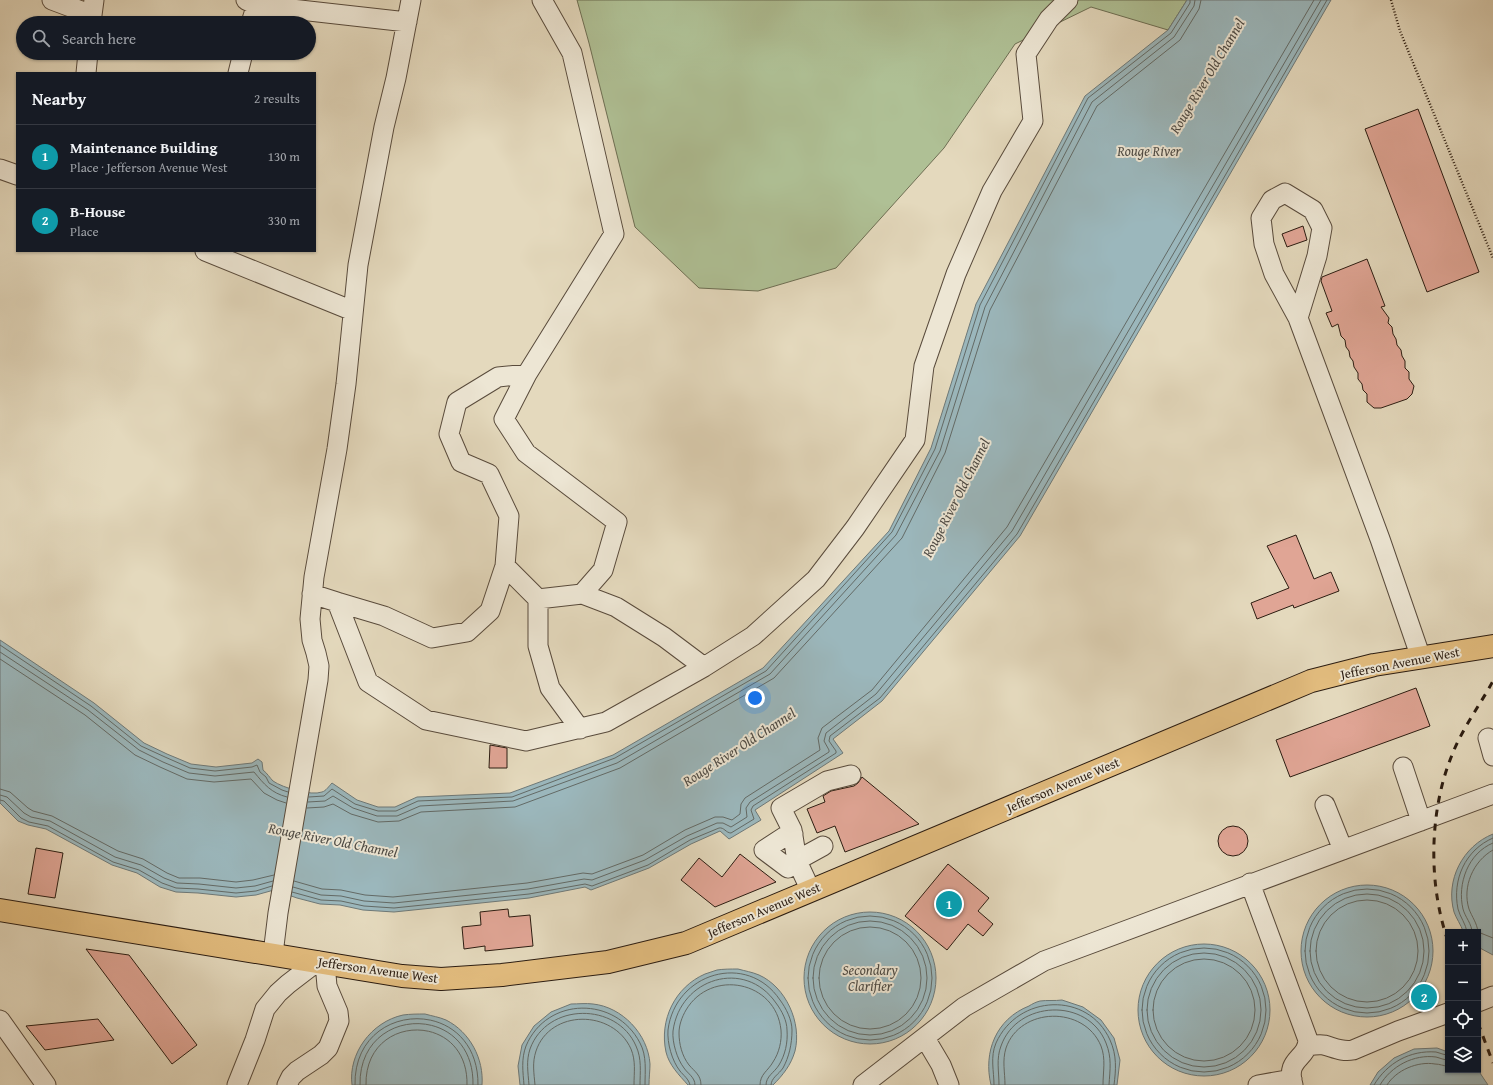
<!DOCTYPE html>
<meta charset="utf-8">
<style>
:root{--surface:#171b24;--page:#242831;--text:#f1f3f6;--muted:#9ea1a6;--line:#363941;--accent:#0b8043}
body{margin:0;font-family:"Gentium Book Plus",serif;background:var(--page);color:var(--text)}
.controls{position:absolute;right:12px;bottom:12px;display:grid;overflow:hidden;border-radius:0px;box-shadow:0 1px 3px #0004}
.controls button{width:36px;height:36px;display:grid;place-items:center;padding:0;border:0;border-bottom:1px solid var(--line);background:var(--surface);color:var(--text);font:20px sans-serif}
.you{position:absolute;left:755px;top:698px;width:14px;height:14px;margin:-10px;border:3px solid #fff;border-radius:50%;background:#1a73e8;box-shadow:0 0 0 6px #1a73e833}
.badge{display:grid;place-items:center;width:26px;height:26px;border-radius:50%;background:var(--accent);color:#fff;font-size:13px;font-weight:700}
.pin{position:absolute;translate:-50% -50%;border:2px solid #fff;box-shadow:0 1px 4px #0006}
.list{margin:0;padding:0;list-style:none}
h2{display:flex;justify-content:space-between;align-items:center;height:52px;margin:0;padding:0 16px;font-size:17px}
h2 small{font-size:13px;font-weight:400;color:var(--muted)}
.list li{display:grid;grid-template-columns:26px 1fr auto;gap:12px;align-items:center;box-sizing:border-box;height:64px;padding:0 16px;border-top:1px solid var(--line)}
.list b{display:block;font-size:15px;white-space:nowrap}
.list p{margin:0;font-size:13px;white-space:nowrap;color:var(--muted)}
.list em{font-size:13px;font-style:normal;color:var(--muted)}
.icon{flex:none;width:22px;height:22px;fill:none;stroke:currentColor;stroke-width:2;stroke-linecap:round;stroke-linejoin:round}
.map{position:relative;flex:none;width:1493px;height:1085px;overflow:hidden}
.search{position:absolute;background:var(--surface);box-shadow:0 1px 3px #0004;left:16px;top:16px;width:300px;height:44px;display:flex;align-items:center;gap:10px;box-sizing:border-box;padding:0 14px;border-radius:22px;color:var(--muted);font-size:15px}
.panel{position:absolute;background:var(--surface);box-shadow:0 1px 3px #0004;left:16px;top:72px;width:300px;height:180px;border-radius:0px}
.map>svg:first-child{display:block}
</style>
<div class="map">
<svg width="1493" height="1085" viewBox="0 0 1493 1085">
<rect width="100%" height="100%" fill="#e4d9bd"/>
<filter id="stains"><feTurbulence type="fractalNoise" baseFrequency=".005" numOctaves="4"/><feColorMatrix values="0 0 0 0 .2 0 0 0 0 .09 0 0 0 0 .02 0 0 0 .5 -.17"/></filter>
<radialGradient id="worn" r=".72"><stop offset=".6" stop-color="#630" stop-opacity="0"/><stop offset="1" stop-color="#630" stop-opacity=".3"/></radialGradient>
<path fill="#afc095" stroke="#6d6e53" d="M577 0H1187L1168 30 1091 7 1015 44 944 148 836 268 758 291 699 288 635 227 589 43Z"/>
<path fill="#9bb7bc" stroke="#6e7978" d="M1187 0H1331L1020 536 882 701 833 739 843 753 755 810 761 820 729 839 720 831 691 844 649 868 591 890 585 887 529 898 394 912 363 910 340 905 320 904 297 898 274 890 256 895 236 897 198 893 176 892 160 887 137 873 112 865 46 829 28 825 18 821 0 803V640L94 703 144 743 167 754 191 764 216 767 252 763 258 759 262 762 263 770C267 773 270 778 273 781 283 788 311 796 322 792 326 791 329 786 332 783L357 800 378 807H395L417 797 510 793 613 755 763 668 889 531 931 448 976 304 1085 96 1168 30Z
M1493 834V955L1478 947V932L1463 931C1461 925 1456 918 1454 912 1445 880 1463 846 1493 834Z
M1301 951a66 66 0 1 1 132 0a66 66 0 1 1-132 0Z
M804 978a66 66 0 1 1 132 0a66 66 0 1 1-132 0Z
M1138 1010a66 66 0 1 1 132 0a66 66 0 1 1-132 0Z
M738 969C745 971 752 972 759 975 786 987 802 1023 795 1051 791 1065 783 1075 773 1085H688C679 1075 669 1065 666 1052 659 1020 675 987 705 974 709 973 713 971 717 970 723 969 731 969 738 969Z
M1062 1000 1083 1007 1101 1020 1114 1038 1120 1060 1117 1085H991C983 1052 996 1019 1029 1006 1032 1004 1036 1002 1040 1001 1047 1000 1055 1001 1062 1000Z
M571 1004C578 1004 586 1003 593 1004 622 1007 648 1034 650 1064 650 1070 649 1078 649 1085H520L518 1066 522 1045 534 1026 551 1012Z
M425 1014C432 1016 439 1017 446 1020 470 1032 484 1059 482 1085H352C348 1054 371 1022 403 1015 410 1014 418 1014 425 1014Z
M1437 1048 1448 1052V1070H1478L1488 1085H1370L1378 1072 1394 1058 1414 1049Z"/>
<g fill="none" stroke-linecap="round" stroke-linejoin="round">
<path stroke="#636a66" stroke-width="1" d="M0 645 91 706 141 746 165 757 190 768 215 771 252 767 257 765 260 772 266 777 269 783 282 790 288 792
M0 652 88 710 139 750 163 762 189 773 215 776 254 772C264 784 271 793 287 797
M0 659 85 715 135 755 160 767 187 779 214 782 251 779 264 793 277 800 286 803
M0 789 10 792 28 808 33 811 52 816 118 851 143 859 167 873 179 878H200L236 882 253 880 274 875
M0 795 7 797 24 813 31 817 50 821 115 857 141 865 164 878 177 883 199 884 236 888 255 886 273 881
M309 797 324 796 332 789 355 804 378 811H396L418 801 512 797 615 758 766 671 892 532 935 449 980 305 1088 98 1171 33 1190 3V0
M0 800 4 801 21 818 29 822 48 826 113 862 139 870 162 883 176 888 198 889 236 893 256 891 272 886
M308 802 325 801 333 796 353 808 377 816H397L420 806 513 801 617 763 770 674 896 535 940 451 985 307 1092 102 1174 37 1194 6 1195 0
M307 808 324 807 333 804 351 814 378 822 399 821 421 812 515 807 620 768 774 678 902 538 945 453 990 310 1097 106 1180 40 1199 9 1201 0
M1493 850C1473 861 1462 887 1469 909 1472 917 1477 923 1478 932L1493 938
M294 881 322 889 341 890 365 895 393 897 527 883 583 873 592 874 643 855 685 830 715 817H723L732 820 740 814 741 804 745 798 820 750 818 738 822 728 872 690 1007 527 1314 0
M293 887 321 895 341 896 364 901 394 903 528 889 584 879 592 880 645 860 687 836 717 823H723L731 827 747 817 746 808 750 802 829 752V750L824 741 826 733 876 694 1012 531 1321 0
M1305 951a62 62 0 1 1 124 0a62 62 0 1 1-124 0Z
M292 892 321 900 341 901 364 906 394 908 529 894 585 884 592 886 648 865 690 840 719 828C724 827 726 833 731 833L754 819 751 810 753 806 836 753V751L829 741 830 736 880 698 1017 534 1327 0
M1310 951a57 57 0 1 1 114 0a57 57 0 1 1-114 0Z
M1316 951a51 51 0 1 1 102 0a51 51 0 1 1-102 0Z
M808 978a62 62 0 1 1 124 0a62 62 0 1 1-124 0Z
M813 978a57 57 0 1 1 114 0a57 57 0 1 1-114 0Z
M819 978a51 51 0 1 1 102 0a51 51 0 1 1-102 0Z
M1467 932C1466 924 1460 917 1458 909 1452 880 1465 850 1493 838
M1472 932C1472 924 1465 917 1463 909 1457 884 1468 853 1493 843
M1142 1010a62 62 0 1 1 124 0a62 62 0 1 1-124 0Z
M1147 1010a57 57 0 1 1 114 0a57 57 0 1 1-114 0Z
M1153 1010a51 51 0 1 1 102 0a51 51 0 1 1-102 0Z
M355 1085C353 998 479 995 478 1085
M360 1085C358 1004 475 1002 473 1085
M366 1085C364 1012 469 1011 467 1085
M524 1085C523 1072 521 1059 526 1046 547 996 616 996 640 1043 647 1056 645 1071 645 1085
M529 1085C528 1072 526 1061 530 1049 547 1002 617 1002 636 1046 642 1059 640 1072 640 1085
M535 1085C534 1073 532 1063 536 1051 550 1009 613 1009 631 1049 636 1061 634 1072 634 1085
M690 1085C689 1079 683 1075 680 1071 672 1061 667 1043 668 1030 675 973 747 951 780 1000 786 1008 792 1020 792 1030 792 1044 789 1057 783 1068 779 1074 771 1078 771 1085
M695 1085C695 1077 688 1074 684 1068 677 1059 672 1042 673 1031 680 978 745 958 776 1003 782 1011 787 1021 787 1030 788 1043 785 1055 779 1065 774 1073 766 1076 766 1085
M701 1085C701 1075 695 1072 689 1065 682 1056 679 1044 679 1033 679 1025 682 1017 686 1010 711 968 776 981 781 1030 782 1041 779 1053 773 1062 768 1071 760 1074 760 1085
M994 1085C994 1071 990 1057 996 1043 1018 994 1088 991 1110 1040 1117 1055 1116 1070 1114 1085
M999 1085C999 1071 996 1059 1001 1046 1017 1000 1088 997 1106 1043 1112 1058 1110 1069 1109 1085
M1005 1085C1005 1072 1002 1061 1006 1048 1020 1007 1084 1005 1101 1046 1106 1059 1103 1071 1103 1085
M1374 1085C1387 1063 1410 1050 1436 1052 1440 1053 1444 1055 1448 1055
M1380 1085C1391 1066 1414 1054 1436 1057 1440 1058 1444 1060 1448 1060
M1387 1085C1396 1070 1418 1061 1435 1064 1440 1064 1443 1066 1448 1066"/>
</g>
<path fill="#e0a595" stroke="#2b1c11" d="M1418 109 1479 272 1427 292 1365 129Z
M1303 226 1307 240 1287 247 1282 234Z
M1367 259 1385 306 1381 307 1389 318 1388 323 1392 327 1393 334 1396 339 1397 345 1401 350 1402 356 1405 361V368L1409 372V379L1414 386 1412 394 1407 399 1381 408H1374L1367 402V394L1363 390 1362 384 1358 379V373L1354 367 1353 361 1350 357 1349 351 1346 347 1345 340 1341 336 1338 324 1332 327 1326 313 1332 311 1321 281 1322 277Z
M1296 535 1314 579 1331 572 1339 591 1294 608 1293 605 1257 619 1251 603 1289 588 1267 546Z
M1416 688 1430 726 1290 777 1276 740Z
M490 745 507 748V768H489Z
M862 777 919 824 845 852 835 826 817 833 807 809 825 802 823 796 831 791 854 786 858 783Z
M1218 841a15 15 0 1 1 30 0a15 15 0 1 1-30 0Z
M36 848 63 853 55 898 28 894Z
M740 854 776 882 715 907 681 880 699 858 722 877Z
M948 864 989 898 978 911 993 924 983 936 968 924 947 950 905 916Z
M508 909 509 917 530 915 533 946 485 951V946L464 949 462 927 481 925 480 912Z
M86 949 129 955 197 1045 172 1064Z
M98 1019 114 1040 45 1050 26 1026Z"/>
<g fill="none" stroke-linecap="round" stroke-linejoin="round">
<g stroke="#594b3c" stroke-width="21">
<path id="minor" d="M52 0 92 15 94 0
M246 0 256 5 407 22
M542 0 572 53 614 234 527 374 504 419 526 453 617 522 603 570 582 594 616 607 664 637 704 667 753 636 816 579 855 528 915 440 924 366 956 274 992 191 1033 121 1026 54 1049 19 1068 0
M251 23 258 0
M86 73 88 53
M238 73 243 53
M0 169 17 175
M205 251 353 311
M1298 318 1317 256 1322 228 1313 210 1285 193 1272 200 1261 218 1264 244 1274 274 1298 318 1380 539 1421 658
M527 374 498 377 457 402 449 434 461 462 489 474 509 516 505 566 538 599 582 594
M312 594 337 602 368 682 426 720 526 741 606 722 704 667
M538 599V646L550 688 580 729
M337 602 384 616 432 638 467 632 490 611 505 566
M1488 738 1493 756
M1403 767 1421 821
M1325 805 1343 850
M793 834 784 837 764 850 788 868 803 857 823 846
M1250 883 1308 1040C1307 1060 1285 1058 1293 1085
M811 891 797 861 792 830 781 808 827 781 851 775
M273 954 278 913 318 680 319 666 316 653 312 640 310 619 314 577 337 449 346 384 358 265 384 127 396 78 411 0
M1478 1002 1493 996
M0 1020 46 1085
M925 1038 941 1065 949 1085
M1307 1046C1313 1045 1319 1044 1324 1045 1335 1048 1342 1052 1353 1050L1398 1031 1448 1013
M237 1085 255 1040 265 1009 278 993 288 984 318 961
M287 1085 291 1077 297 1071 321 1055 328 1048 339 1021 338 1012 327 986 325 963
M863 1085 964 1007 1044 961 1493 794
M1258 1085 1292 1079"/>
</g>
<g stroke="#2b1c11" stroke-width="24">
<path id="major" d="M0 910 402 976 441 979 502 975 608 962 686 943 1311 681 1374 665 1493 646"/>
</g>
<path stroke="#2b1c11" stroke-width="2.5" stroke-dasharray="1 2" stroke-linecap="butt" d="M1391 0 1400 31 1493 258"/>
<use href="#minor" stroke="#ede6d4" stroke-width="19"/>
<use href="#major" stroke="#e2bc7e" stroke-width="22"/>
<path stroke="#2b1c11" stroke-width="3" stroke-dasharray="7 7" stroke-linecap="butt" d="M1448 941C1428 884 1429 811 1452 755 1462 729 1480 705 1493 681
M1478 1023 1493 1063"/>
</g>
<g text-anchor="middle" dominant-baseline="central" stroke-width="4" stroke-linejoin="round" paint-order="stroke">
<g font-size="13" fill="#2b1c11" stroke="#ede6d4">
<text transform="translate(1400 663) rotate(-11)">Jefferson Avenue West</text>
<text transform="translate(1063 785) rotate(-23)">Jefferson Avenue West</text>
<text transform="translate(764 910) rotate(-23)">Jefferson Avenue West</text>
<text transform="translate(378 970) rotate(8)">Jefferson Avenue West</text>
</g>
<g font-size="14" font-style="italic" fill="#4d4a44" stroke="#ede6d4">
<text transform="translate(1207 76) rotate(-59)">Rouge River Old Channel</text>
<text x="1149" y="151">Rouge River</text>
<text transform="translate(956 498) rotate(-63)">Rouge River Old Channel</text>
<text transform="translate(739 747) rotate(-33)">Rouge River Old Channel</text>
<text transform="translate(333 840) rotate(11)">Rouge River Old Channel</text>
<text x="870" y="970">Secondary<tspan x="870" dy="16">Clarifier</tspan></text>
</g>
</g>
<rect width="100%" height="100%" filter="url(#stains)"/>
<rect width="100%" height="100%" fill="url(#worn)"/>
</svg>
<div class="controls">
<button>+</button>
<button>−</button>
<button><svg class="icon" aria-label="locate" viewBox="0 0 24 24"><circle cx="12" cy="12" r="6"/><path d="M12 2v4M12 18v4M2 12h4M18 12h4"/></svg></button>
<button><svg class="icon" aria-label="layers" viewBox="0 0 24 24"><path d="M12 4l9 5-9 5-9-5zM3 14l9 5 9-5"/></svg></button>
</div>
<div class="you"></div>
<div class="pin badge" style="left:949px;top:904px;background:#0f9aa8">1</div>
<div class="pin badge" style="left:1424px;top:997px;background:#0f9aa8">2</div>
<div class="search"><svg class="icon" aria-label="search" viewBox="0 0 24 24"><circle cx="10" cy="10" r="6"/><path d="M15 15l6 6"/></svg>Search here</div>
<section class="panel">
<h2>Nearby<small>2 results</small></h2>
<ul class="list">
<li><span class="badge" style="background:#0f9aa8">1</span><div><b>Maintenance Building</b><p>Place · Jefferson Avenue West</p></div><em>130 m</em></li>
<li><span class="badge" style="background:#0f9aa8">2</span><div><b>B-House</b><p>Place</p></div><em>330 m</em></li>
</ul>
</section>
</div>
